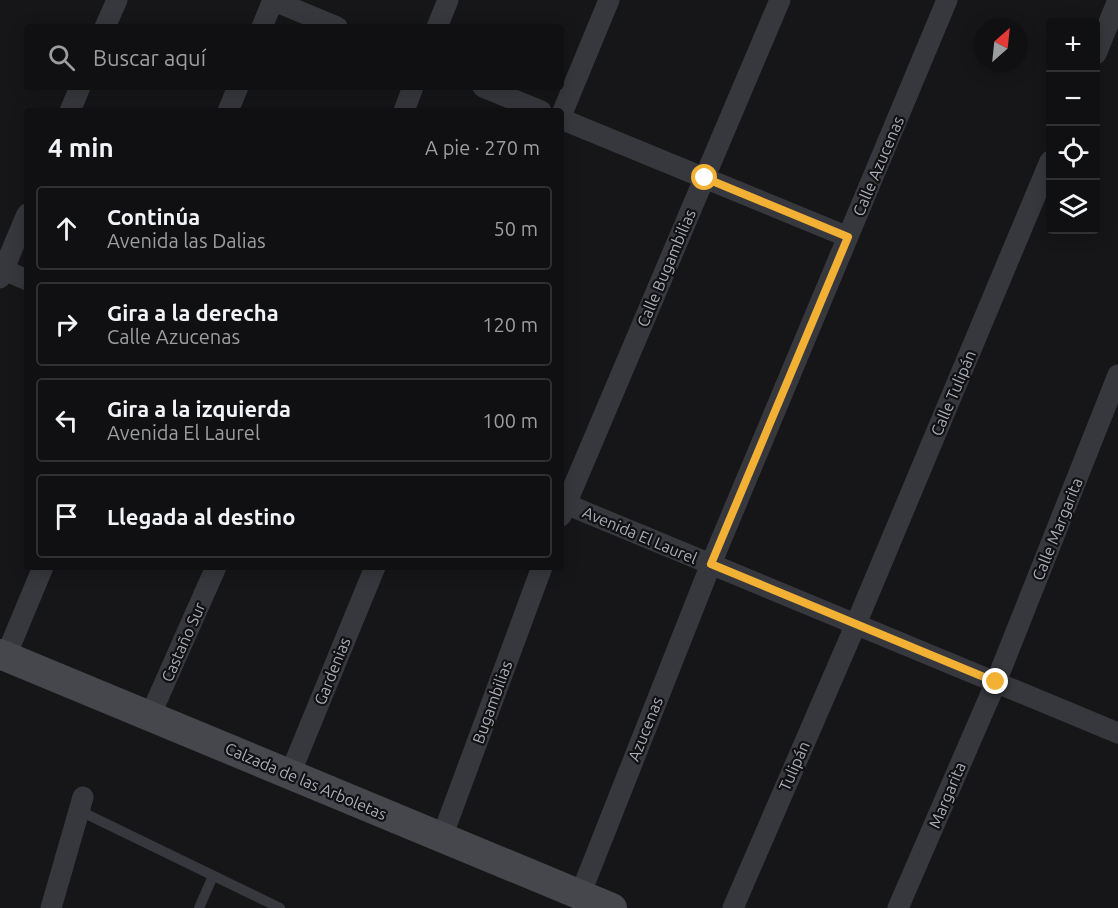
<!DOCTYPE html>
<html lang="es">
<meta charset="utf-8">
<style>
:root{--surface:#101012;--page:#1e1e20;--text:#f1f3f6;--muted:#9c9d9f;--line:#303032}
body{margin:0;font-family:Ubuntu,sans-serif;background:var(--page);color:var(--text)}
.controls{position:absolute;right:18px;top:18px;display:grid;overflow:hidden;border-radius:6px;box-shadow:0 3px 15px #0003}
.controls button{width:54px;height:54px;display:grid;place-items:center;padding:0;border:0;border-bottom:2px solid var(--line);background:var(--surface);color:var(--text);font:30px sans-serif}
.compass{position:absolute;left:974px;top:18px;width:54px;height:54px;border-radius:50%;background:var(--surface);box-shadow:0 3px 15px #0003;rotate:27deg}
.stop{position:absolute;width:18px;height:18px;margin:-14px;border:4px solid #f2b134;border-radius:50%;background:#fff}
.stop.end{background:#f2b134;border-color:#fff;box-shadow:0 2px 6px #0008}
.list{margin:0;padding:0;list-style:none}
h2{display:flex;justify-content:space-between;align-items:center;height:78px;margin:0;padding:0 24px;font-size:26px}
h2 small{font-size:20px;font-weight:400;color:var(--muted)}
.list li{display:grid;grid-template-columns:39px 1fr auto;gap:18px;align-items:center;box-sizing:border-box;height:84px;margin:0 12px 12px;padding:0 12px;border:2px solid var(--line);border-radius:6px}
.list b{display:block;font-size:22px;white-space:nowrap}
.list p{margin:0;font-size:20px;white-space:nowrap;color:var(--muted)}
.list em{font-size:20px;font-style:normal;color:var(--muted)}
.icon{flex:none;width:33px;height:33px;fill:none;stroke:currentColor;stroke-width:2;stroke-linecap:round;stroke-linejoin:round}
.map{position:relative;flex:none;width:1118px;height:908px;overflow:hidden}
.search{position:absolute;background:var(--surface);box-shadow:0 3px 15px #0003;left:24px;top:24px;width:540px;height:66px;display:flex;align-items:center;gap:15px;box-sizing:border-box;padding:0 21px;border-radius:6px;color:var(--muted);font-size:22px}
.panel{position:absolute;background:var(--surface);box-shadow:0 3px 15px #0003;left:24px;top:108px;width:540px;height:462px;border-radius:6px}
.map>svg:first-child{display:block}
</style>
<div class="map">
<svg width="1118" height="908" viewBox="0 0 1118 908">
<rect width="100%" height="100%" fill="#161618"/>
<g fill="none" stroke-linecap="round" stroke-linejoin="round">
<path stroke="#37383d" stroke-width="10" d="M78 810 280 908
M199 908 213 876"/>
<path stroke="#37383d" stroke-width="21" d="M272 0 337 27
M105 27 117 0
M262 27 273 0
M437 27 448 0
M1096 54 1118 0
M483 87 541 111
M70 111 80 87
M228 111 238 87
M404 111 413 87
M561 116 609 0
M561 119 848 237
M0 268 27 280
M0 278 27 214
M561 502 1118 733
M561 516 780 0
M6 656 43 567
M150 716 216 567
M290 774 375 567
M442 837 542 567
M580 895 711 564 947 0
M51 908 83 797
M733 908 856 624 1050 161
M898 908 996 682 1118 375"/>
<path stroke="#45474d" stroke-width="30" d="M0 654 612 908"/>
</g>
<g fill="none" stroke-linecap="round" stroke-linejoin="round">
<path stroke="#f2b134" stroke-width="8" d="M705 178 848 237 711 564 996 682"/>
</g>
<g text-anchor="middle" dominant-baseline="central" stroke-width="4.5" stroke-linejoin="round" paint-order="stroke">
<g font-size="16" fill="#a8adb8" stroke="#111113">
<text transform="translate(878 166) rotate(-67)">Calle Azucenas</text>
<text transform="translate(666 268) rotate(-67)">Calle Bugambilias</text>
<text transform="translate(953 393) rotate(-67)">Calle Tulipán</text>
<text transform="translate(1057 529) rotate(-68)">Calle Margarita</text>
<text transform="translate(640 535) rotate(23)">Avenida El Laurel</text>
<text transform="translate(183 642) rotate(-66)">Castaño Sur</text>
<text transform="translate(332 671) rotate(-68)">Gardenias</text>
<text transform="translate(492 702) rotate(-70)">Bugambilias</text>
<text transform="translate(645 729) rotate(-68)">Azucenas</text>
<text transform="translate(794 766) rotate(-66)">Tulipán</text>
<text transform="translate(306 781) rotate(23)">Calzada de las Arboletas</text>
<text transform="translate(947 795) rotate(-67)">Margarita</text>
</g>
</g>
</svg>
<div class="controls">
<button>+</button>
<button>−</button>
<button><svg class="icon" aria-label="locate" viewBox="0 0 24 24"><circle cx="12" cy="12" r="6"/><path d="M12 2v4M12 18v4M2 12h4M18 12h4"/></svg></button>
<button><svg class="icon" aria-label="layers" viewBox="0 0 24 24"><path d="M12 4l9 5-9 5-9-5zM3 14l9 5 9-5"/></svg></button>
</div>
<svg class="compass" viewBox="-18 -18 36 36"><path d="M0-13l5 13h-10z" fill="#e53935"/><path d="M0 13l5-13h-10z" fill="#9c9d9f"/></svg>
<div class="stop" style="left:705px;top:178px"></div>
<div class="stop end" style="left:996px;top:682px"></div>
<div class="search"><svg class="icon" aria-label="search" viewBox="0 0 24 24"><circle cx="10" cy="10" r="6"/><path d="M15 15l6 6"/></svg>Buscar aquí</div>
<section class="panel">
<h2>4 min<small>A pie · 270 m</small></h2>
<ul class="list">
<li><svg class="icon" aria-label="ahead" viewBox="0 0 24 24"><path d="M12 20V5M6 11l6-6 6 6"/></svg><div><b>Continúa</b><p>Avenida las Dalias</p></div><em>50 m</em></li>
<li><svg class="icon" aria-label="right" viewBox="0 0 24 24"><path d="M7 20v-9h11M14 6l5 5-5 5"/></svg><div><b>Gira a la derecha</b><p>Calle Azucenas</p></div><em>120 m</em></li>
<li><svg class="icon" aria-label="left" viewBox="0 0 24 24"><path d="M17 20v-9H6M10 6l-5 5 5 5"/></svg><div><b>Gira a la izquierda</b><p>Avenida El Laurel</p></div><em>100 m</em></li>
<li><svg class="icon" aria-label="arrive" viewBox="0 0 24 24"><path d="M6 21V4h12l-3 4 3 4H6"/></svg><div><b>Llegada al destino</b></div></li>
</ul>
</section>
</div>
